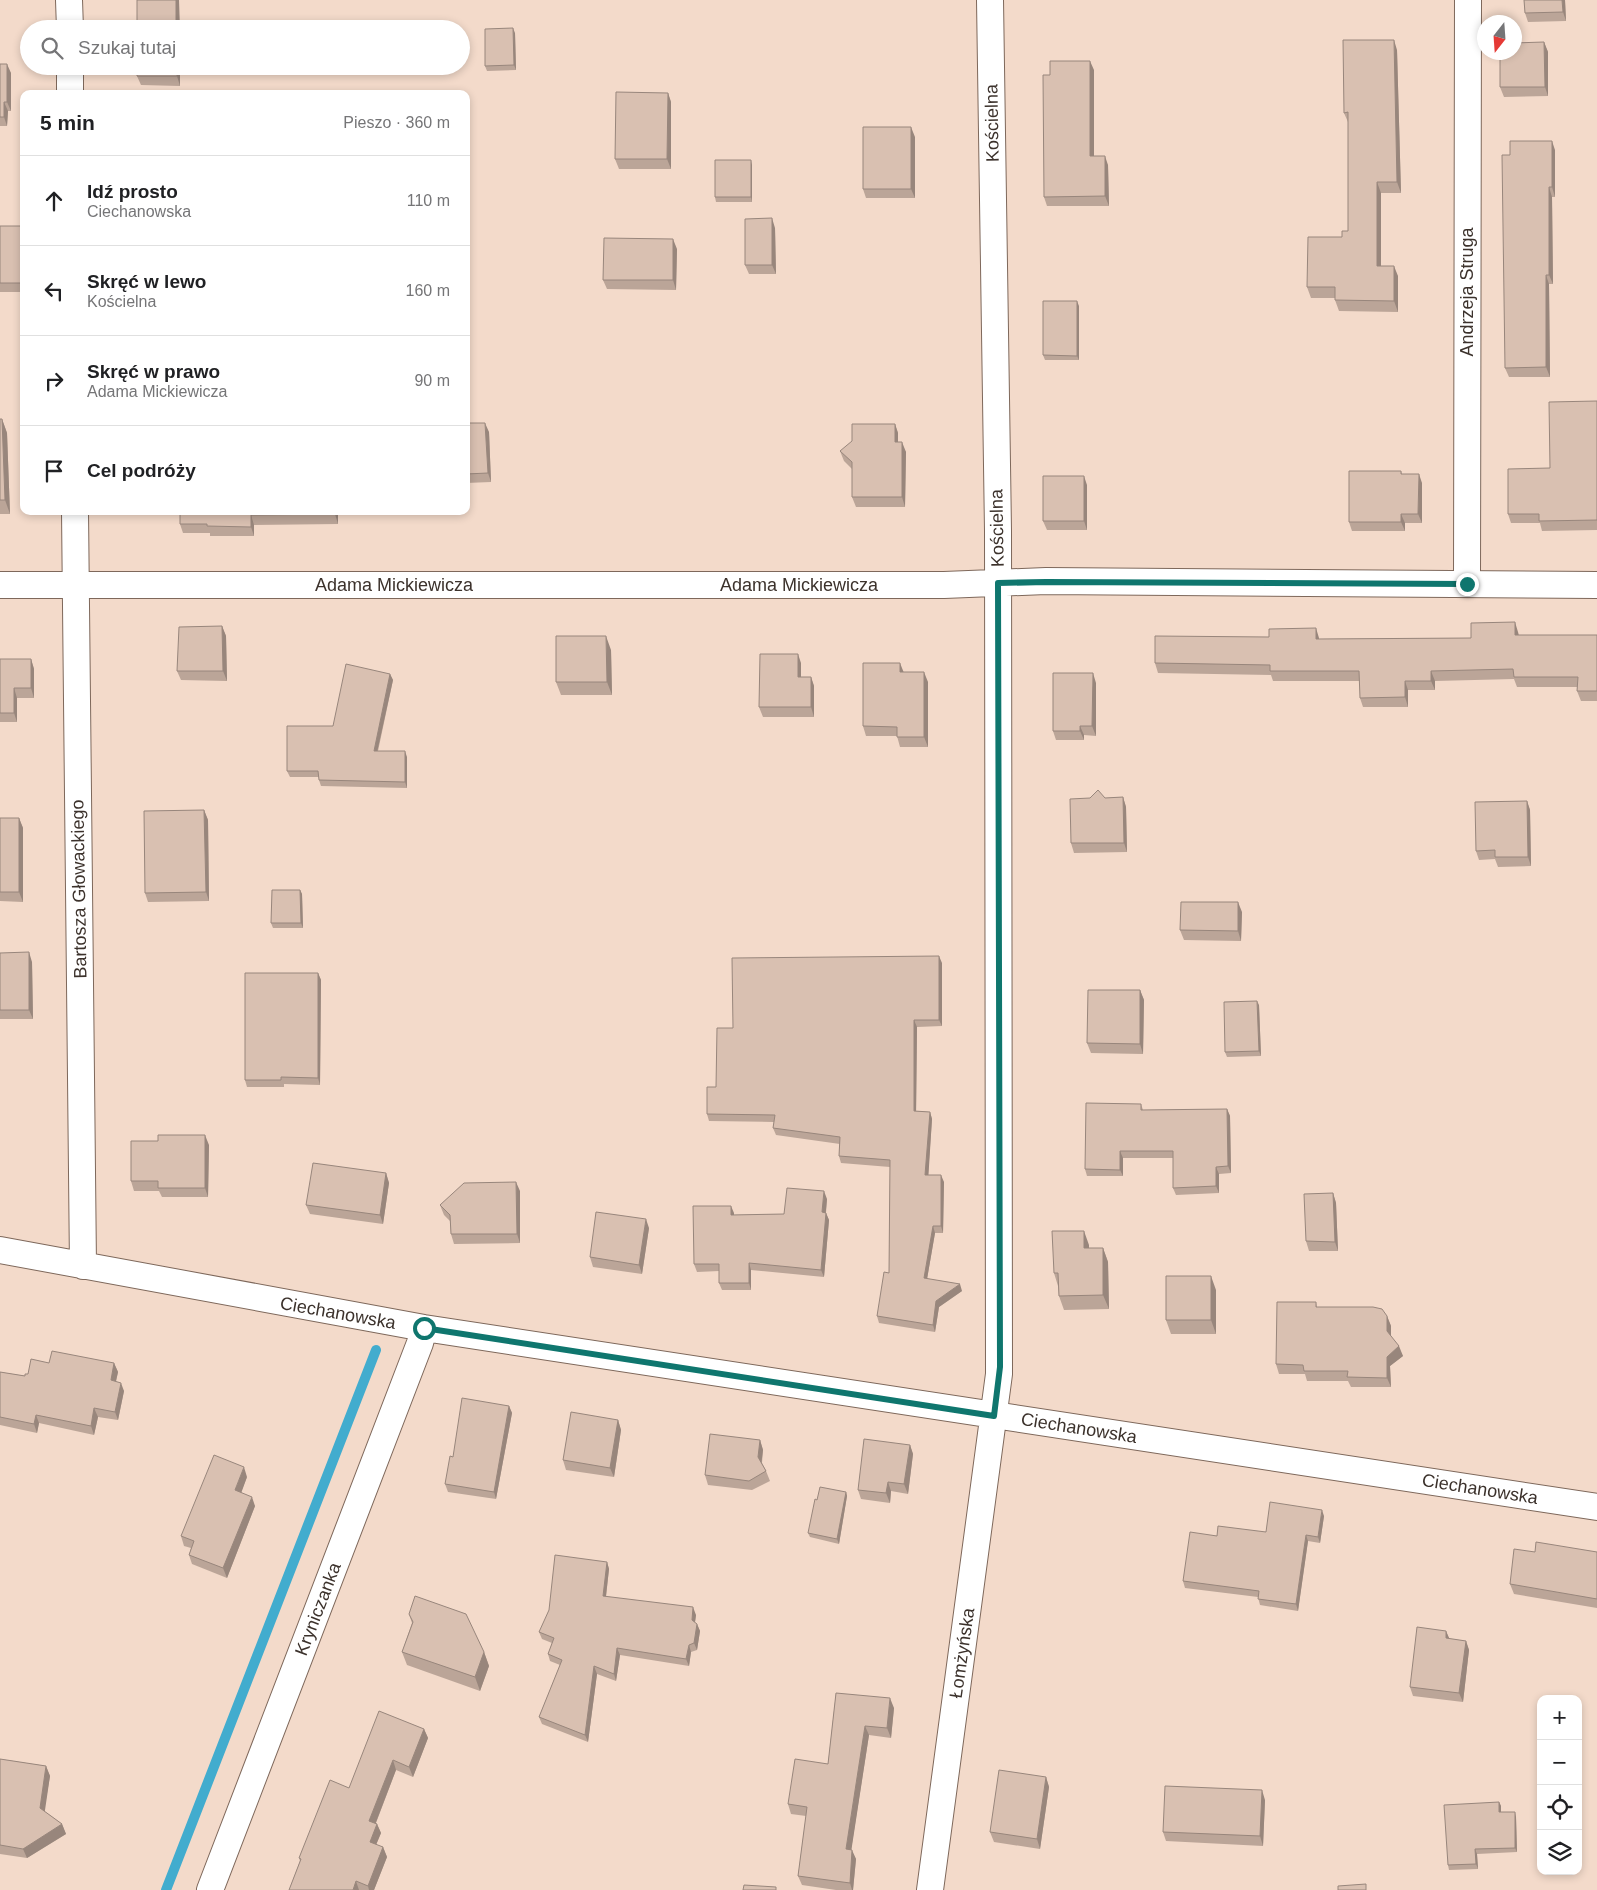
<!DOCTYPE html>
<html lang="pl">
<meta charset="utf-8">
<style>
:root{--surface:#fff;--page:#f2f2f2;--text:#202124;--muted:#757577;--line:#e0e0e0}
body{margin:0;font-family:Arial,sans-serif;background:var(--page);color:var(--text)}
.controls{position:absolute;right:15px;bottom:15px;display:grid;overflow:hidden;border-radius:10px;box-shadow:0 2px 8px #0003}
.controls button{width:45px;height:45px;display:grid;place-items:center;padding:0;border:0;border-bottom:1px solid var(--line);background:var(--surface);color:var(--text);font:25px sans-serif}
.compass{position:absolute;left:1477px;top:15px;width:45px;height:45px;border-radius:50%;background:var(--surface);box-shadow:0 2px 8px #0003;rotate:197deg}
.stop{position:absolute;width:15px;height:15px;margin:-11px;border:4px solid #0f766e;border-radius:50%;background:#fff}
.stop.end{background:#0f766e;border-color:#fff;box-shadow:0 1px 5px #0008}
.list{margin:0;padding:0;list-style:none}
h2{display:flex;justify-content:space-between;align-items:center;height:65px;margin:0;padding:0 20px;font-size:21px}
h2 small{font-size:16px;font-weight:400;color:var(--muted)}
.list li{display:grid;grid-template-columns:32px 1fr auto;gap:15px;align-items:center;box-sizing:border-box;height:90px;padding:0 20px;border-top:1px solid var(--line)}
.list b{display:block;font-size:19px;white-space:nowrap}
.list p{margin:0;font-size:16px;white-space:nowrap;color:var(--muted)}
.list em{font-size:16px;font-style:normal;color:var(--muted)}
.icon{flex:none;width:28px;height:28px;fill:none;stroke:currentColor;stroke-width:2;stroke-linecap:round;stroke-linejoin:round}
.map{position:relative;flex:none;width:1597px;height:1890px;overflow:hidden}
.search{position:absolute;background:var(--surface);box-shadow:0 2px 8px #0003;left:20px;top:20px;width:450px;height:55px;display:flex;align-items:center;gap:12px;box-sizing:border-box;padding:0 18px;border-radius:28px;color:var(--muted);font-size:19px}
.panel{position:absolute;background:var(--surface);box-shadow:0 2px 8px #0003;left:20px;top:90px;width:450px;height:425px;border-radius:10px}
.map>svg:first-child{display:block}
</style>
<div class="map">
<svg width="1597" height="1890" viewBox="0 0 1597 1890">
<rect width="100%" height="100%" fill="#f3daca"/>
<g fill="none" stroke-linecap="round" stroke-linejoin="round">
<path stroke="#42acce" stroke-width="10" d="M166 1890 376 1350"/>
<g stroke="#7e685b" stroke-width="28">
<path id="minor" d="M69 0 70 29
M70 66V94
M75 511 83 1266
M1467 584 1468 0
M0 585H944L1046 581 1597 585
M0 1250 424 1328 1597 1507
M210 1890 420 1343 424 1328
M930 1890 999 1374 998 531 990 0"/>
</g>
<use href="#minor" stroke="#fff" stroke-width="26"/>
</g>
<path fill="#bba598" d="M1524 0H1565L1566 21 1528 22 1525 13Z
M515 33 516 70 487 71 485 66Z
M1544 42 1548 52V96L1504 97 1500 87Z
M1397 50 1401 193H1381V266L1398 276V312L1339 311 1335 300V298H1311L1307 287 1342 237 1348 231V122L1344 113Z
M0 64 11 73V111H8L7 126H0Z
M137 66H180V86L141 85 137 76Z
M1094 70V156L1108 165 1109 206H1047L1044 197 1050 75Z
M668 93 671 102V169H619L615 159Z
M915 137V198H866L863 189Z
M1555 150V197H1552L1553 284H1549L1550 377H1509L1505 368 1510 155Z
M752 165V202H716L715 197Z
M0 226H24V292H0Z
M775 228 776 274H749L745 265Z
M677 249 676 290 607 289 603 280Z
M1079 306V360H1045L1043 355Z
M1597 401V530L1542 531 1540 523H1511L1508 514 1550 468Z
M0 419H2L7 433 10 514H0Z
M466 423 489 432 491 482 466 483Z
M895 424 898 433V442L906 452 905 507H856L852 497V469L844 461 840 451Z
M1401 471 1402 474 1422 483V523H1405V531H1352L1349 522Z
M1087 485V530H1047L1043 521Z
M180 511H338V524L254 525V536H210V533H183L180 524Z
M222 626 226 636 227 681 181 680 177 671Z
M1518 632 1519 635H1597V701H1581L1577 691V687H1517L1514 679 1435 681V690H1408V707H1363L1360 698V681H1273L1271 675 1158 673 1155 663 1269 637 1319 638V639L1471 638Z
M611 650 612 695H561L556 682Z
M0 659H31L34 669V698H17V722H0Z
M801 663V677H811L814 686V717H763L759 707Z
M903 672 928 682V747H900L897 736H866L863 726Z
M390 674 393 680 378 751 407 757V788L321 786 319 780V777H290L287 771 333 726Z
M1096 683V736L1084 735V740H1056L1053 731Z
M1123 797 1126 807 1127 852 1074 853 1071 843 1105 798Z
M1527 801 1530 810 1531 866 1498 867 1495 859 1479 860 1476 851Z
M204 810 208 820 209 901 148 902 145 893Z
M0 818H19L23 828V902L0 901Z
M300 890 302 894 303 928H273L271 923Z
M1242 912 1241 941 1184 940 1180 930Z
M0 953 32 962 33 1019H0Z
M942 963V1026L917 1027 916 1111 930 1112 932 1119 928 1175 944 1182 943 1233H935L927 1279 962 1291 939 1307 935 1332 879 1323 877 1316 889 1273 890 1167 841 1163 839 1156 840 1144 776 1135 773 1128 774 1122 709 1121 707 1114 716 1087 733 1028Z
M318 973 321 980 320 1085 284 1084V1087H247L245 1080Z
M1140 990 1144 1000 1143 1054 1091 1053 1087 1043Z
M1259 1005 1261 1056 1227 1057 1225 1052Z
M1141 1104 1143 1110 1227 1109 1230 1116 1231 1173 1219 1174V1193L1176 1195 1173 1188V1158H1123V1176H1087L1085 1169Z
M158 1141 209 1145 208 1197H162L159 1191H134L131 1181Z
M386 1173 389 1183 383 1224 310 1214 306 1205Z
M520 1191V1243L454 1244 451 1234 450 1221 444 1215 440 1205Z
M1333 1193 1336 1203 1338 1251H1309L1306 1241Z
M827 1199 826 1213 829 1220 824 1277 751 1270V1290H722L719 1283V1271L697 1272 694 1264 734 1213V1215L784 1214Z
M649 1228 642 1274 593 1267 590 1257Z
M1089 1245V1248H1103L1108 1262 1109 1309 1064 1310 1059 1296 1058 1286 1054 1273Z
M1216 1290V1334H1171L1166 1320Z
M1316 1302 1317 1307 1387 1316 1391 1326V1336L1403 1356 1390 1366 1391 1387H1351L1348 1381H1307L1305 1374H1279L1276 1364Z
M49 1363H114L118 1372 116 1382 124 1391 118 1420 98 1417 94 1435 39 1423 37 1433 0 1425V1372L25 1376Z
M509 1406 512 1413 496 1499 448 1492 445 1484 453 1457Z
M618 1420 621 1430 614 1477 566 1470 563 1460Z
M760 1440 763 1450 762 1463 766 1471 770 1481 752 1490 708 1485 705 1475Z
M910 1445 913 1454 908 1494 891 1491 890 1503 861 1499 858 1490Z
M247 1477 241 1492 255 1506 227 1578 192 1564 189 1555 191 1548 184 1546 181 1536Z
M846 1492 847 1496 839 1544 810 1537 808 1533Z
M1324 1516 1320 1543 1308 1541 1298 1611 1260 1605 1258 1597 1185 1588 1183 1581 1217 1536 1266 1532Z
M1535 1552H1597V1608L1514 1594 1510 1584Z
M607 1562 609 1569 606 1597 696 1615 695 1623 697 1624 700 1631 697 1650 691 1652 689 1666 620 1655 616 1681 597 1674 588 1742 542 1724 539 1717 560 1665 550 1661 548 1654 552 1643 542 1639 539 1632Z
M409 1614 484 1652 489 1666 480 1691 407 1665 402 1652 412 1623Z
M1446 1631 1449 1639 1466 1641 1469 1650 1463 1702 1413 1696 1410 1687Z
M836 1693 894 1708 891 1738 869 1735 851 1850 856 1859 853 1890H836L802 1885 798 1876 806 1816 791 1814 788 1804 828 1764Z
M424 1729 428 1738 413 1777 396 1770 376 1823 377 1824 381 1833 376 1845 383 1847 387 1857 374 1890H289L300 1861 299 1858 349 1788Z
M0 1759 46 1766 50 1776 44 1811 62 1824 66 1834 27 1858 0 1854Z
M1046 1777 1049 1787 1040 1849 994 1842 990 1832Z
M1265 1800 1263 1846 1166 1841 1163 1832Z
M1499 1802 1501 1806V1812L1516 1817 1517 1852 1477 1854 1478 1869 1449 1870 1448 1865Z"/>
<path fill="#98867c" d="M176 0H179L180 29H176Z
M1562 0H1565L1566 21 1563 12Z
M513 28 515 33 516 70 514 65Z
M1394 40 1397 50 1401 193 1397 182Z
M1544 42 1548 52V96L1545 87Z
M1090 61 1094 70V166L1090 156Z
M7 64 11 73V111L7 102Z
M177 66H180V86L177 76Z
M668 93 671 102V169L667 159Z
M4 102 8 111 7 126 4 117Z
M911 127 915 137V198L911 189Z
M1552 141 1555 150V197L1552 187Z
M1105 156 1108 165 1109 206 1105 196Z
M751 160 752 165V202L751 197Z
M1377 182 1381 193V276L1377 266Z
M1549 187 1552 197 1553 284 1549 275Z
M772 218 775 228 776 274 772 265Z
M673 239 677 249 676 290 673 280Z
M1394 266 1398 276V312L1394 301Z
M1546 275 1549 284 1550 377 1546 367Z
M1077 301 1079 306V360L1077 356Z
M2 419 7 433 10 514 5 500Z
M485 423 489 432 491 482 488 473Z
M895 424 898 433V452L895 442Z
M902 442 906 452 905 507 902 497Z
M1419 474 1422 483V523L1418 514Z
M1084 476 1087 485V530L1084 521Z
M335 511H338V524L335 514Z
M1401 514 1405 523V531L1401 522Z
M251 515 254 525V536L251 527Z
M1515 622 1518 632 1519 645 1515 635Z
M222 626 226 636 227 681 223 671Z
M1316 628 1319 638V649L1316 639Z
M606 636 611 650 612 695 607 682Z
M798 654 801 663V687L798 677Z
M31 659 34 669V698L31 688Z
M900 663 904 673 900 672Z
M1431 671 1435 681V690L1431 681Z
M924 672 928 682V747L924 737Z
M1093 673 1096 683V736L1092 726Z
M390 674 393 680 376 757 374 751Z
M811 677 814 686V717L811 707Z
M1405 681 1408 690V707L1405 697Z
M14 688 17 698V722L14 713Z
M1080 726 1084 735V740L1080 731Z
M405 751 407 757V788L405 782Z
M1123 797 1126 807 1127 852 1124 843Z
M1527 801 1530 810 1531 866 1528 857Z
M204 810 208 820 209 901 206 892Z
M19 818 23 828V902L19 892Z
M300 890 302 894 303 928 301 923Z
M1238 902 1242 912 1241 941 1238 931Z
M29 952 32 962 33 1019 29 1010Z
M939 956 942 963V1026L939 1020Z
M318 973 321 980 320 1085 318 1078Z
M1140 990 1144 1000 1143 1054 1140 1044Z
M1257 1001 1259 1005 1261 1056 1259 1051Z
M914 1020 917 1027 916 1118 914 1111Z
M1227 1109 1230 1116 1231 1173 1228 1166Z
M930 1112 932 1119 928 1182 925 1175Z
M205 1135 209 1145 208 1197 205 1188Z
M1120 1151 1123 1158V1176L1120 1170Z
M1216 1167 1219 1174V1193L1216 1186Z
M386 1173 389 1183 383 1224 380 1215Z
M941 1175 944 1182 943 1233 941 1226Z
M516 1182 520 1191V1243L517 1234Z
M824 1191 827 1199 825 1220 822 1212Z
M1333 1193 1336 1203 1338 1251 1335 1242Z
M731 1206 734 1213V1222L731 1215Z
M826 1213 829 1220 824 1277 821 1270Z
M646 1219 649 1228 642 1274 639 1265Z
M933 1226 935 1233 926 1285 924 1278Z
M1084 1231 1089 1245V1262L1084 1248Z
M1103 1248 1108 1262 1109 1309 1103 1295Z
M749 1263 751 1270V1290L749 1283Z
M1211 1276 1216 1290V1334L1211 1320Z
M960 1284 962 1291 939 1307 935 1332 933 1325 936 1301Z
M1387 1316 1391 1326V1341L1387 1331Z
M1399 1346 1403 1356 1390 1366 1391 1387 1387 1378V1357Z
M114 1363 118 1372 114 1389 111 1380Z
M121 1383 124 1391 118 1420 115 1412Z
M509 1406 512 1413 496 1499 494 1492Z
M94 1408 98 1417 94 1435 91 1426Z
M36 1415 39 1423 37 1433 34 1424Z
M618 1420 621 1430 614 1477 610 1468Z
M760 1440 763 1450 761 1466 758 1457Z
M910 1445 913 1454 908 1494 904 1484Z
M244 1467 247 1477 239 1499 235 1490Z
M888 1482 891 1491 890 1503 886 1493Z
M846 1492 847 1496 839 1544 837 1539Z
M252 1497 255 1506 227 1578 223 1568Z
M1322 1510 1324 1516 1320 1543 1318 1537Z
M1306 1535 1308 1541 1298 1611 1296 1604Z
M607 1562 609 1569 605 1604 603 1596Z
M693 1607 696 1615 694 1628 692 1620Z
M697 1624 700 1631 697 1650 694 1643Z
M1446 1631 1450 1640 1446 1638Z
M1466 1641 1469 1650 1463 1702 1459 1693Z
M689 1645 691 1652 689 1666 686 1659Z
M617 1648 620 1655 616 1681 614 1674Z
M484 1652 489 1666 480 1691 475 1677Z
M594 1666 597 1674 588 1742 585 1735Z
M890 1698 894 1708 891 1738 887 1728Z
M865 1726 869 1735 850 1859 846 1849Z
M424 1729 428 1738 413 1777 409 1767Z
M393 1760 396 1770 373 1830 369 1821Z
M46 1766 50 1776 44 1817 40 1808Z
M1046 1777 1049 1787 1040 1849 1037 1839Z
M1262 1790 1265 1800 1263 1846 1260 1836Z
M1499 1802 1501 1806V1817L1499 1812Z
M1515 1812 1516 1817 1517 1852 1515 1848Z
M62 1824 66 1834 27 1858 23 1849Z
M377 1824 381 1833 373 1852 370 1842Z
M383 1847 387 1857 374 1890H369L368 1886Z
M1475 1849 1477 1854 1478 1869 1476 1864Z
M852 1850 856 1859 853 1890H852L850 1883Z
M356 1881 359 1890H353Z"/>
<path fill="#d9c0b1" stroke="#98867c" d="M137 0H176V29H137Z
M1524 0H1562L1563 12 1525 13Z
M513 28 514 65 485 66V29Z
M1343 40H1394L1397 182H1377V266H1394V301L1335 300V287H1307L1308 237H1342V231H1348V112L1344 113Z
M1544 42 1545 87H1500V52H1514V43Z
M1050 61H1090V156H1105V196L1044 197 1043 75H1050Z
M0 64H7V102H4V117H0Z
M137 66H177V76H137Z
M616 92 668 93 667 159H615Z
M863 127H911V189H863Z
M1510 141H1552V187H1549V275H1546V367L1505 368 1502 155H1510Z
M715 160H751V197H715Z
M772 218V265H745V219Z
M0 226H24V283H0Z
M604 238 673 239V280H603Z
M1043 301H1077V356L1043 355Z
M1597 401V520L1539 521V514H1508V469L1550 468 1549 402Z
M0 419H2L5 500H0Z
M466 423H485L488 473 466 474Z
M852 424H895V442H902V497H852V462L840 451 852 441Z
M1349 471H1401V474H1419L1418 514H1401V522H1349Z
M1043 476H1084V521H1043Z
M180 511H335V514L251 515V527L207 526V524H180Z
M1515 622V635H1597V691H1577L1578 677H1514L1513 669 1431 671V681H1405V697L1360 698 1359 671H1270V665L1155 663V636L1269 637V629L1316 628V639L1471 638V623Z
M222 626 223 671H177L179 627Z
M556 636H606L607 682H556Z
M760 654H798V677H811V707H759Z
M0 659H31V688H14V713H0Z
M863 663H900V672H924V737H897V727L863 726Z
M346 664 390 674 374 751H405V782L319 780 318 771H287V726H333Z
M1053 673H1093L1092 726H1080V731H1053Z
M1098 790 1105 798 1123 797 1124 843H1071L1070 799 1090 798Z
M1527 801 1528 857H1495V850L1476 851 1475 802Z
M204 810 206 892 145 893 144 811Z
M0 818H19V892H0Z
M272 890H300L301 923H271Z
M1181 902H1238V931L1180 930Z
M29 952V1010H0V953Z
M939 956V1020H914V1111L930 1112 925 1175H941V1226H933L924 1278 960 1284 936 1301 933 1325 877 1316 884 1272 889 1273 890 1160 839 1156 840 1137 773 1128 775 1115 707 1114V1087H716L717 1028H733L732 958Z
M245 973H318V1078L281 1077V1080H245Z
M1088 990H1140V1044L1087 1043Z
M1257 1001 1259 1051 1225 1052 1224 1002Z
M1086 1103 1141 1104V1110L1227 1109 1228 1166 1216 1167V1186L1173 1188V1151H1120V1170L1085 1169Z
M158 1135H205V1188H158V1181H131V1141H158Z
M313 1163 386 1173 380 1215 306 1205Z
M516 1182 517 1234H451L450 1215 440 1205 464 1183Z
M787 1188 824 1191 822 1212 826 1213 821 1270 749 1263V1283H719V1264H694L693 1206H731V1215L784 1214Z
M1333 1193 1335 1242 1306 1241 1304 1194Z
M596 1212 646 1219 639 1265 590 1257Z
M1052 1231H1084V1248H1103V1295L1059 1296 1058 1273H1054Z
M1166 1276H1211V1320H1166Z
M1277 1302H1316V1307H1373L1382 1309 1387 1316V1331L1399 1346 1387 1357V1378L1347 1377 1348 1371H1304L1303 1365 1276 1364Z
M52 1351 114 1363 111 1380 121 1383 115 1412 94 1408 91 1426 36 1415 34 1424 0 1417V1372L25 1376V1374H28L31 1359 49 1363Z
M462 1398 509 1406 494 1492 445 1484 450 1456 453 1457Z
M571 1412 618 1420 610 1468 563 1460Z
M710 1434 760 1440 758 1457 766 1471 749 1481 705 1475Z
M864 1439 910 1445 904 1484 888 1482 886 1493 858 1490Z
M214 1455 244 1467 235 1490 252 1497 223 1568 189 1555 194 1541 181 1536Z
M820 1487 846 1492 837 1539 808 1533 815 1499 817 1500Z
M1270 1502 1322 1510 1318 1537 1306 1535 1296 1604 1258 1599 1259 1591 1183 1581 1190 1532 1217 1536 1218 1526 1266 1532Z
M1536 1542 1597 1552V1599L1510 1584 1514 1549 1535 1552Z
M555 1555 607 1562 603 1596 693 1607 692 1620 697 1624 694 1643 689 1645 686 1659 617 1648 614 1674 594 1666 585 1735 539 1717 562 1660 548 1654 554 1638 539 1632 549 1610Z
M415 1596 466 1614 484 1652 475 1677 402 1652 413 1622 409 1614Z
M1417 1627 1446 1631V1638L1466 1641 1459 1693 1410 1687Z
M836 1693 890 1698 887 1728 865 1726 846 1849 852 1850 850 1883 798 1876 807 1807 788 1804 795 1759 828 1764Z
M379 1711 424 1729 409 1767 393 1760 369 1821 377 1824 370 1842 383 1847 368 1886 356 1881 353 1890H289L301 1859 299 1858 330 1780 349 1788Z
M0 1759 46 1766 40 1808 62 1824 23 1849 0 1845Z
M999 1770 1046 1777 1037 1839 990 1832Z
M1165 1786 1262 1790 1260 1836 1163 1832Z
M1499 1802V1812H1515V1848L1475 1849 1476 1864 1448 1865 1444 1805Z
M1366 1884V1890H1338V1886Z
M744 1885 776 1887V1890H743Z"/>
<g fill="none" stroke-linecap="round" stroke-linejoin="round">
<path stroke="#0f766e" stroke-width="6" d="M424 1328 994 1416 1000 1367 998 583 1046 582 1467 584"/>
</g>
<g text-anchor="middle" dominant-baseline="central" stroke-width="4" stroke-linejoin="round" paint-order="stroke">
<g font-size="18" fill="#3c322c" stroke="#fff">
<text transform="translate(992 123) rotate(-91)">Kościelna</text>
<text transform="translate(1467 292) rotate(-90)">Andrzeja Struga</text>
<text transform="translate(997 528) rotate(-91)">Kościelna</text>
<text x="394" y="585">Adama Mickiewicza</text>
<text x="799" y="585">Adama Mickiewicza</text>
<text transform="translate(79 889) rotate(-91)">Bartosza Głowackiego</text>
<text transform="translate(338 1313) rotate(10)">Ciechanowska</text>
<text transform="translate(1079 1428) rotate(9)">Ciechanowska</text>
<text transform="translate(1480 1489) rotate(9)">Ciechanowska</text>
<text transform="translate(318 1609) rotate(-69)">Kryniczanka</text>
<text transform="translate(962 1653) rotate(-82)">Łomżyńska</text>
</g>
</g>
</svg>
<div class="controls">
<button>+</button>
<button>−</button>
<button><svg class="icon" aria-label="locate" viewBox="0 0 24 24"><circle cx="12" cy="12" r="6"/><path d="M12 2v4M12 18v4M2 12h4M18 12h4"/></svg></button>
<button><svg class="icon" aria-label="layers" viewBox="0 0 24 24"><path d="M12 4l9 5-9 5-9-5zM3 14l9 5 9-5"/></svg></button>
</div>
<svg class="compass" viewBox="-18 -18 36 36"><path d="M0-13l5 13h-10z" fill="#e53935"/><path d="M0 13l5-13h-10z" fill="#757577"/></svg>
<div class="stop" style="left:424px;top:1328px"></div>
<div class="stop end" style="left:1467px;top:584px"></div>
<div class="search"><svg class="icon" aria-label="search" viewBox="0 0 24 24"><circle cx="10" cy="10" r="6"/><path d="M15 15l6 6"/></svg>Szukaj tutaj</div>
<section class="panel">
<h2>5 min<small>Pieszo · 360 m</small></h2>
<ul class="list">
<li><svg class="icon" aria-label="ahead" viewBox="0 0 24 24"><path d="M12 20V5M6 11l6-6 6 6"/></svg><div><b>Idź prosto</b><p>Ciechanowska</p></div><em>110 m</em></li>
<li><svg class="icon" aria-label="left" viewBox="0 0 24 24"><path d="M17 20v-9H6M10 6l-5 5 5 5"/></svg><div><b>Skręć w lewo</b><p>Kościelna</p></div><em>160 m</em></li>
<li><svg class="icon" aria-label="right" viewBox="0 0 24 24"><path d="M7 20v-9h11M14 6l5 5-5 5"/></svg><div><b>Skręć w prawo</b><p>Adama Mickiewicza</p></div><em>90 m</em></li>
<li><svg class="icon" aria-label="arrive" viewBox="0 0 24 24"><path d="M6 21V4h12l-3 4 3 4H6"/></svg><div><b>Cel podróży</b></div></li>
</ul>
</section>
</div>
